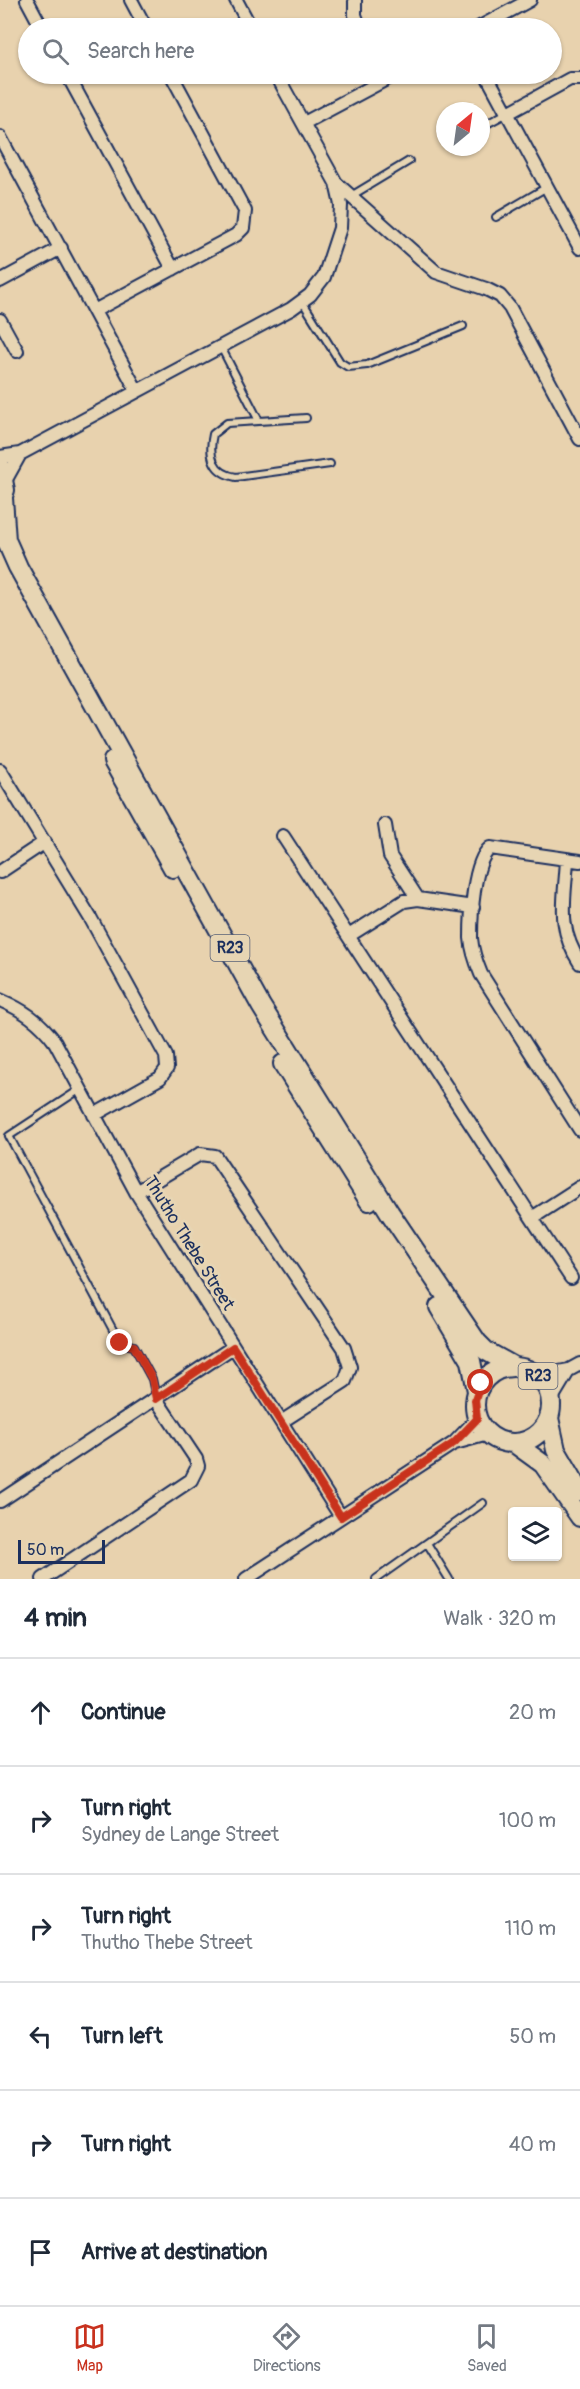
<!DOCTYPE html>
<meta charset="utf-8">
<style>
:root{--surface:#fff;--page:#f6f6f7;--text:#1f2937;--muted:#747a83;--line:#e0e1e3;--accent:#c8321e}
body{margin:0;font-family:Pangolin,sans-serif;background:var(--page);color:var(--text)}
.controls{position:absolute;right:18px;bottom:18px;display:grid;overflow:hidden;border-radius:6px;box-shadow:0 2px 4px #0004}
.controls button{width:54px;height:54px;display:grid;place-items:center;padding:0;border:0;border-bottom:2px solid var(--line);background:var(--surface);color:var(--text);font:30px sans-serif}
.compass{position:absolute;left:436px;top:102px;width:54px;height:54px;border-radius:50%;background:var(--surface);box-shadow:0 2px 4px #0004;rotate:29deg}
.scale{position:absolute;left:18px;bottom:15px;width:87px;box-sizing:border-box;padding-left:6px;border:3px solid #1b2f5e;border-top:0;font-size:16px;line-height:21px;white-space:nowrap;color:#1b2f5e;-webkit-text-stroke:4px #e7d5b3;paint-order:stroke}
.stop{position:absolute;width:18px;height:18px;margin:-14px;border:4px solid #c8321e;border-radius:50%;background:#fff}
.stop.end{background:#c8321e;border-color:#fff;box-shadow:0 2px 6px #0008}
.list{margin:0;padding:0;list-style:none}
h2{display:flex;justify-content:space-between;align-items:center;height:78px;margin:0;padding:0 24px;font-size:26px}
h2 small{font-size:20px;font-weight:400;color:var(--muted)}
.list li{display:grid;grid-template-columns:39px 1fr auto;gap:18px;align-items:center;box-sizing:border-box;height:108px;padding:0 24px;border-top:2px solid var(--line)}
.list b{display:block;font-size:22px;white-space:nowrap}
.list p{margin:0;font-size:20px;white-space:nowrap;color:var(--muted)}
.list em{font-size:20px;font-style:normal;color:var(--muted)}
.icon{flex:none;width:33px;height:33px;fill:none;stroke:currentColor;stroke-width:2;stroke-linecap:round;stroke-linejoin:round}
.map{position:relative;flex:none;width:580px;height:1579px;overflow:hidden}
.search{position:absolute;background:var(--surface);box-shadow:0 2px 4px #0004;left:18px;right:18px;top:18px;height:66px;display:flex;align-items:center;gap:15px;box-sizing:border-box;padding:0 21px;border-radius:33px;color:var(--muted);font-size:22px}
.sheet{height:726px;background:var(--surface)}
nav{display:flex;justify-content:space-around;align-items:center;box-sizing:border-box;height:84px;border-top:2px solid var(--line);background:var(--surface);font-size:16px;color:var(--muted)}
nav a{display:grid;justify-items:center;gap:3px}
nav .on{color:var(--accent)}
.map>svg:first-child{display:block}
</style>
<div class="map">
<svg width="580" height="1579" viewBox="0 0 580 1579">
<rect width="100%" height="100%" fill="#e8d2ae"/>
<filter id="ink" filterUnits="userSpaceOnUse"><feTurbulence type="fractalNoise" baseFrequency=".0167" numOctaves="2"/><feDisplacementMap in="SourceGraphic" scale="12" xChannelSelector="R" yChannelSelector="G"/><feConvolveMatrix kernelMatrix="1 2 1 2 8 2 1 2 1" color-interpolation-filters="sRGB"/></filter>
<g filter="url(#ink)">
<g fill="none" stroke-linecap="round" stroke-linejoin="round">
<g stroke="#1b2f5e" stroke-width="10">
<path id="service" d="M481 127 507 113
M351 196 409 161
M496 217 547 187
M302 301 340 362 348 367 367 365 463 326
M221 347 258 419
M306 418 227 423 213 434C208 456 213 473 236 477L330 464
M79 1090 9 1136 120 1343 134 1346 152 1379 156 1398
M427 1543 449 1579
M376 1579 483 1503"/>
</g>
<g stroke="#1b2f5e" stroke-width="16">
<path id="minor" d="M27 0 42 28
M131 0 146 28
M236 0 251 28
M355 0V15L360 28
M478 28 530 0
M67 74 173 269
M486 74 580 248
M508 113 570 79H580
M304 123 396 74
M0 137 137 391
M336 183 436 272 486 289 500 296 510 308 580 439
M0 281 61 248
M94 311 236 235 243 228 245 211 171 74
M0 320 17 351
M0 457 20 454 291 309 310 295 324 277 340 228 341 205 336 183 276 74
M5 481 20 454
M0 770 91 919 166 1056 167 1068 160 1078 94 1115
M385 825 390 856 418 899
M283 836 571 1278
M567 859C565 901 556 926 580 963
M580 861 490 848C473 862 471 916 471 938 472 951 476 962 481 974L580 1130
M0 872 45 842
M350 935 404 901 418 899 473 907
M0 1000C23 1010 40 1021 55 1042L136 1192 341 1517
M136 1192 200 1154 215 1156 344 1348 350 1367 345 1381 281 1422
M532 1218 580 1187
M538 1376 569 1370 580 1364
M551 1400 569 1370
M455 1443 488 1434
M0 1501 233 1347
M43 1579 191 1480 198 1466 196 1459 156 1399
M246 1579 454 1443 477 1419"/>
</g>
<g stroke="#1b2f5e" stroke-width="22">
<path id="primary" d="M0 466 5 490 0 505
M3 498 6 540 18 567 261 1006 390 1213 477 1342 486 1351 513 1366
M113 761 173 868
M283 1064 369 1201
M439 1307 471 1361 477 1391
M475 1405a38 38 0 1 1 76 0a38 38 0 1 1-76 0Z
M549 1418 556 1450 580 1491
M514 1443 543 1464 580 1517"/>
</g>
<use href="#service" stroke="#e7d5b3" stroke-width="6"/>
<use href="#minor" stroke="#e7d5b3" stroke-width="12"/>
<use href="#primary" stroke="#e7d5b3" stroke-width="18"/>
</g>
</g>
<g fill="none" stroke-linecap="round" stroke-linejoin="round" filter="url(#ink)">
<path stroke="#c8321e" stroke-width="8" d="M120 1343 134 1346 152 1379 156 1399 233 1347 341 1517 454 1443 477 1419 475 1400 481 1383"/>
</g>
<g text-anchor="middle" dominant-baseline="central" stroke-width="6" stroke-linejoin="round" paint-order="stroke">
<g fill="#e7d5b3" stroke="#586178" stroke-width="1.5">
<rect x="210.5" y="935" width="39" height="26" rx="4.5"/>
<rect x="518.5" y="1363" width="39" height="26" rx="4.5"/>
</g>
<g font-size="16" font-weight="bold" fill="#1b2f5e">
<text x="230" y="948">R23</text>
<text x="538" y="1376">R23</text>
</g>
<g font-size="18" fill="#1b2f5e" stroke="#e7d5b3">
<text transform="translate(189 1243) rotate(58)">Thutho Thebe Street</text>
</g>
</g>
</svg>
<div class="controls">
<button><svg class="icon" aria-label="layers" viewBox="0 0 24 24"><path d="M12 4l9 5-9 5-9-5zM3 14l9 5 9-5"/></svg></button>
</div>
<svg class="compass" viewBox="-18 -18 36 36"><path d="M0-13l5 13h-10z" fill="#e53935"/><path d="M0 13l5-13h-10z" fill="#747a83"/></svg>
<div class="scale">50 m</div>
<div class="stop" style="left:481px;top:1383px"></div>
<div class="stop end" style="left:120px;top:1343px"></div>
<div class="search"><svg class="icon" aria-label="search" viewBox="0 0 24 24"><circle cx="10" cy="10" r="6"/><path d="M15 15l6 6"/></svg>Search here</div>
</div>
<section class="sheet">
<h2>4 min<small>Walk · 320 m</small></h2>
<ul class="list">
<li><svg class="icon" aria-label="ahead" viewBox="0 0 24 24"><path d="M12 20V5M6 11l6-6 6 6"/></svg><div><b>Continue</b></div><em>20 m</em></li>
<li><svg class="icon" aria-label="right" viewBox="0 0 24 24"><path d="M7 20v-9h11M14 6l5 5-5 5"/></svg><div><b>Turn right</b><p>Sydney de Lange Street</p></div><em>100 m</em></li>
<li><svg class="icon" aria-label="right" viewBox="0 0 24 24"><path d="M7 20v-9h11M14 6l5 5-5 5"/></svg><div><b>Turn right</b><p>Thutho Thebe Street</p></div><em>110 m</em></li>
<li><svg class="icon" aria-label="left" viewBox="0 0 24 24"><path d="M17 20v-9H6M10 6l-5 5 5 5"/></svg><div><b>Turn left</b></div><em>50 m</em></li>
<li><svg class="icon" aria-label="right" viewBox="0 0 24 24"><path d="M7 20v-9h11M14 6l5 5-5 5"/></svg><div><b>Turn right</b></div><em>40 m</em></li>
<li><svg class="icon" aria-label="arrive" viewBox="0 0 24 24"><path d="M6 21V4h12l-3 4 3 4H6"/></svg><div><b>Arrive at destination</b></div></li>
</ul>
</section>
<nav>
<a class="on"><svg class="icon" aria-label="map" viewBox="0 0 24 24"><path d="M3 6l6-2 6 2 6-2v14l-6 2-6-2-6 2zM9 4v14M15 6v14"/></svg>Map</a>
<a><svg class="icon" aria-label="directions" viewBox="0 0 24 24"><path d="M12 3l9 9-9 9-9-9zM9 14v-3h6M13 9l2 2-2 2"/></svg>Directions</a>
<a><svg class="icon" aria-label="saved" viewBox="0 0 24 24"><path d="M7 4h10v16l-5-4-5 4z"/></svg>Saved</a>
</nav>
